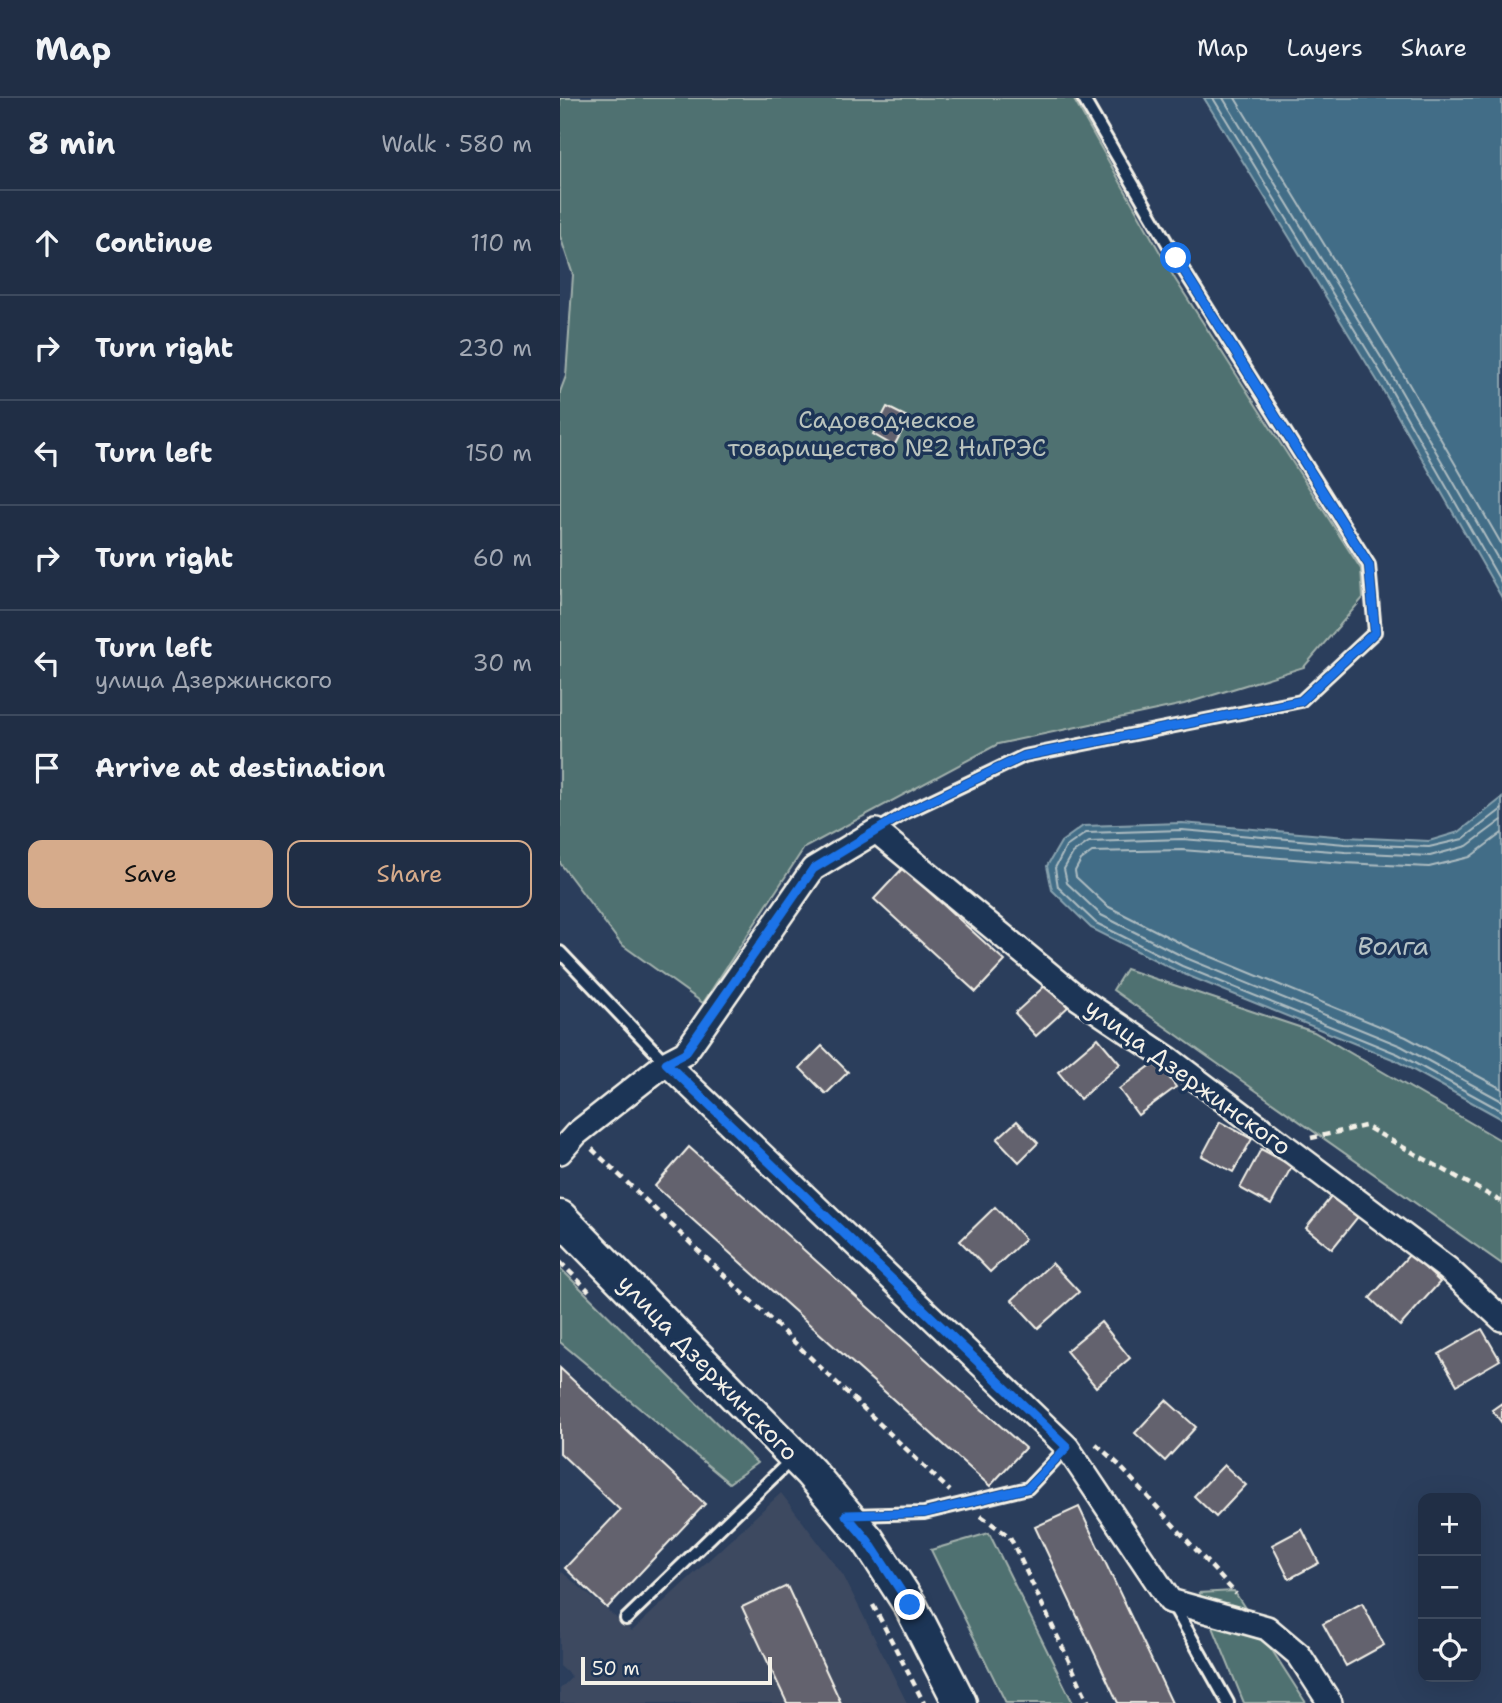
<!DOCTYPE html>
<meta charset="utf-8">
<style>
:root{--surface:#202e45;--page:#2d3a50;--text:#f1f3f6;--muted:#a2a8b3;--line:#3d4a5e;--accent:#d6ab8b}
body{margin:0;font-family:"Shantell Sans",sans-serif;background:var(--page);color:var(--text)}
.controls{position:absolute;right:21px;bottom:21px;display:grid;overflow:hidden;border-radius:14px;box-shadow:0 7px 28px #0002}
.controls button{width:63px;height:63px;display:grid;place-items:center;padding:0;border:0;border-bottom:2px solid var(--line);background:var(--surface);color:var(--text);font:35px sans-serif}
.scale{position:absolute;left:21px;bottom:18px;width:191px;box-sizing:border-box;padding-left:7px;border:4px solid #f4f1e8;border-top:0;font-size:19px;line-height:24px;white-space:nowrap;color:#f4f1e8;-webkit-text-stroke:5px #1d3557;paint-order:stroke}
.stop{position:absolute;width:21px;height:21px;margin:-16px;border:5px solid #1a73e8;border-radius:50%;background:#fff}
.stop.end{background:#1a73e8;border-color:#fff;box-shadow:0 2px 7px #0008}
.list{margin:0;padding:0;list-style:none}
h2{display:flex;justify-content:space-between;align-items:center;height:91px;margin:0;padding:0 28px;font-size:30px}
h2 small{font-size:23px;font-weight:400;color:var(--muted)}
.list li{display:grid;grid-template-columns:46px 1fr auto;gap:21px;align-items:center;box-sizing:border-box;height:105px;padding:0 28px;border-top:2px solid var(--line)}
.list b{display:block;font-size:26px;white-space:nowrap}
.list p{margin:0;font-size:23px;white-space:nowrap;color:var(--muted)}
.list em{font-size:23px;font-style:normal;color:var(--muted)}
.actions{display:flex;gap:14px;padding:21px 28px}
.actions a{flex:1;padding:16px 0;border:2px solid var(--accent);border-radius:14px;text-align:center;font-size:24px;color:var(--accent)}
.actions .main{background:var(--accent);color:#111}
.icon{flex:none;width:38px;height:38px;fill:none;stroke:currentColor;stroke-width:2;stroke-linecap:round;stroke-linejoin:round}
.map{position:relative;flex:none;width:942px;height:1605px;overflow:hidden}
header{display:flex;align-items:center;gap:42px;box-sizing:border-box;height:98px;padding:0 35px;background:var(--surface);border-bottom:2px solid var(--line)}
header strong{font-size:33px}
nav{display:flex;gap:38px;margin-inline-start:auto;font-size:24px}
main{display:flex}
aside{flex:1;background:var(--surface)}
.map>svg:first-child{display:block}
</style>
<header>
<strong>Map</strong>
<nav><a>Map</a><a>Layers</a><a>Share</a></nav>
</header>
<main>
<aside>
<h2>8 min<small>Walk · 580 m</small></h2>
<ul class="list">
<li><svg class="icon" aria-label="ahead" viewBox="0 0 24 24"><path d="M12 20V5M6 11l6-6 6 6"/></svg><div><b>Continue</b></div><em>110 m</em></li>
<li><svg class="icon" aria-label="right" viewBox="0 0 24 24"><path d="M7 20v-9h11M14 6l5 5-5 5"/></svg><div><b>Turn right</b></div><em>230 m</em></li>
<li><svg class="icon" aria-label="left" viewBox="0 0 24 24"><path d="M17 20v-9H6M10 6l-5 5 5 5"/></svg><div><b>Turn left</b></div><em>150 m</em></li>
<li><svg class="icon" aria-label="right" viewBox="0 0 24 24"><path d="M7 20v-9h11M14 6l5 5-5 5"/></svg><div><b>Turn right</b></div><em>60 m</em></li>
<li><svg class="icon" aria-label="left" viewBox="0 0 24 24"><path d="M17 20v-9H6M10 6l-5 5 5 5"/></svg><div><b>Turn left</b><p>улица Дзержинского</p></div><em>30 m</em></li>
<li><svg class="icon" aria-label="arrive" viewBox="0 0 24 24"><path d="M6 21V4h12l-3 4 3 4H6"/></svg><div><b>Arrive at destination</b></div></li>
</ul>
<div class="actions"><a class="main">Save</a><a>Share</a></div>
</aside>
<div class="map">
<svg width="942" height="1605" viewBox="0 0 942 1605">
<rect width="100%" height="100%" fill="#2b3e5c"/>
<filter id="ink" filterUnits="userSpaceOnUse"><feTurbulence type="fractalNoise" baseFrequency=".0143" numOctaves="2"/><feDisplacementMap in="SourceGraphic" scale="14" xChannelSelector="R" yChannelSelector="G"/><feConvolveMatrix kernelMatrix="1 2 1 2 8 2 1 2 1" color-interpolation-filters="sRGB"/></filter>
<g filter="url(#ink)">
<path fill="#3c4961" d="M221 1395 283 1477 347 1605H0V1591L12 1579 0 1568V1477L2 1474 72 1533Z"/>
<path fill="#507171" stroke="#a2b1ac" stroke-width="2" d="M0 0H513L615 181 801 471 803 500 744 569 624 606 438 646 244 750 143 905 61 846 0 765V294L6 278 13 177 0 138Z
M566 871 754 934 942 1043V1166L553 892Z
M0 1170 197 1365 169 1385 0 1244Z
M429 1435 513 1605H446L371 1452Z
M674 1493 746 1605H684L639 1495Z"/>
<path fill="#426d87" stroke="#89a2ae" stroke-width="2" d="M644 0H942V500L820 287Z
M942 700V1021L835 962 619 874 531 830 492 792 487 768 501 744 523 728 622 725 786 739 869 743 899 734Z"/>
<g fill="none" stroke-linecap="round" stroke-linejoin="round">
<path stroke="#adbcc1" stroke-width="2" d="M653 0 826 283 942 486
M663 0 833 279 942 468
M675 0 842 274 942 447
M942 711 903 741 869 749 785 746 622 732 526 735 506 749 495 770 498 789 536 825 622 868 838 956 942 1013
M942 722 907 748 870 758 785 754 622 741 529 744 513 755 504 771 507 785 541 817 626 860 841 948 942 1003
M942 735 910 759 869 769 784 765 622 752 532 754 521 762 515 773 516 779 547 808 630 850 846 939 942 991"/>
</g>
<path fill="#64626e" stroke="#f4f1e8" stroke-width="2" d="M327 309 349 320 334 348 313 336Z
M343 770 445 863 416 894 314 801Z
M488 885 508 909 476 938 455 915Z
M538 940 560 966 520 1001 498 974Z
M262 948 288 974 266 996 240 970Z
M597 963 616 989 578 1017 559 991Z
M457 1023 478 1045 459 1064 437 1041Z
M660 1024 692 1041 673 1074 642 1058Z
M129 1049 465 1350 430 1388 95 1088Z
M701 1051 732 1068 711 1107 680 1090Z
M775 1094 801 1115 772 1151 746 1130Z
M435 1109 465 1141 430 1174 400 1143Z
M850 1156 880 1184 840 1228 810 1200Z
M492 1165 519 1194 478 1230 452 1202Z
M541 1224 570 1260 536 1289 506 1253Z
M922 1231 940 1262 897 1287 879 1256Z
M0 1270 145 1406 47 1510 5 1470 60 1412 0 1355Z
M606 1302 636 1329 605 1363 575 1335Z
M942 1305V1325L932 1312Z
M664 1367 686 1387 656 1419 634 1398Z
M519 1409 612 1605H558L475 1429Z
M742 1431 759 1465 729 1481 712 1447Z
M227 1488 281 1605H227L182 1509Z
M802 1505 824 1547 786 1568 763 1526Z"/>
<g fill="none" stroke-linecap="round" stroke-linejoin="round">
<g stroke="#f4f1e8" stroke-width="16">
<path id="service" d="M316 733 347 714 464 658 741 603 815 534 809 467 616 160 523 0
M0 854 106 965
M292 1417 364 1415 468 1390 507 1349
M612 1505 668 1605
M66 1521 232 1361"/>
</g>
<g stroke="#f4f1e8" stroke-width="28">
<path id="minor" d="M106 965 507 1349 610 1503 707 1530 739 1557 770 1605
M0 1054 16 1036 106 965 125 955 253 771 316 733 518 900 609 961 888 1171 942 1221"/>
</g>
<g stroke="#f4f1e8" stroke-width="37">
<path id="secondary" d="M0 1119 250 1374 308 1442 350 1507 400 1605"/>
</g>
<path stroke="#f4f1e8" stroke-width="4.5" stroke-dasharray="7 5" stroke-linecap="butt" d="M751 1040 805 1028 942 1104
M32 1051 390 1393
M0 1164 29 1193
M536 1346 558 1366 676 1496
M421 1418 450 1439 529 1605
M313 1507 364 1605"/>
<use href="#service" stroke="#1d3557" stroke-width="10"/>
<use href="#minor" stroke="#1d3557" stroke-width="23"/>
<use href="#secondary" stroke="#1d3557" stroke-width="32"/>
</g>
</g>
<g fill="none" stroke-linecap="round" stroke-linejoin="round" filter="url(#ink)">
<path stroke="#1a73e8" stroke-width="9" d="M350 1507 308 1443 286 1417 365 1415 468 1390 507 1349 106 965 125 955 253 771 347 714 464 658 741 603 815 534 809 467 616 160"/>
</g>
<g text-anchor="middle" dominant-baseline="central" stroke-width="7" stroke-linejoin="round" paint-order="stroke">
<g font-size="24" fill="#bbc4be" stroke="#1d3557">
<text x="327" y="322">Садоводческое<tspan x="327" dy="28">товарищество №2 НиГРЭС</tspan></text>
</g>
<g font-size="24" fill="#f4f1e8" stroke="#1d3557">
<text transform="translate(628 979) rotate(36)">улица Дзержинского</text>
<text transform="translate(148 1270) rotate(46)">улица Дзержинского</text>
</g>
<g font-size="26" font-style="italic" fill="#b6c3c6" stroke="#1d3557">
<text x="833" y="847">Волга</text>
</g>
</g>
</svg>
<div class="controls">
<button>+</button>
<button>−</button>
<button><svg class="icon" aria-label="locate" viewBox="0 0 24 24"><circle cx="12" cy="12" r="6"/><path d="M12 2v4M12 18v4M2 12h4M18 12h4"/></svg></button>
</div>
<div class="scale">50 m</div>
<div class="stop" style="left:616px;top:160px"></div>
<div class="stop end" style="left:350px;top:1507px"></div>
</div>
</main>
